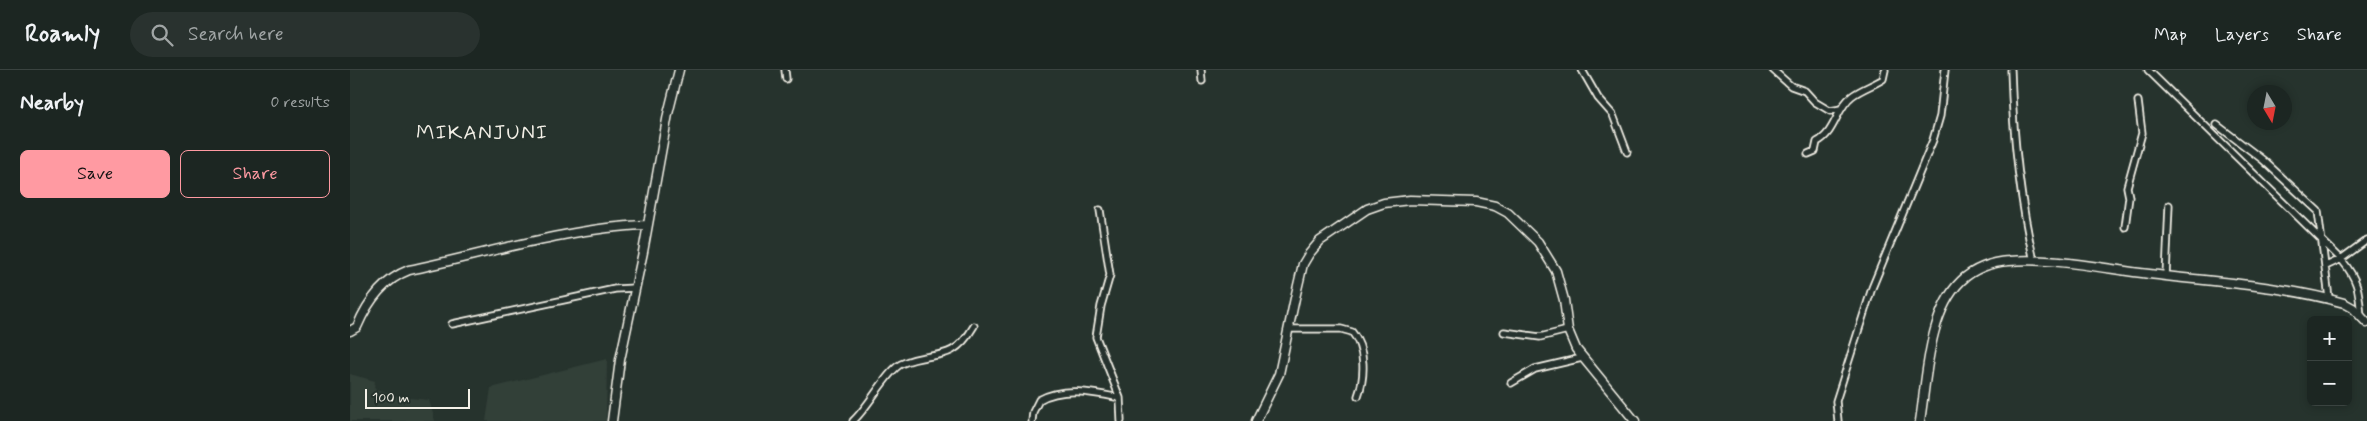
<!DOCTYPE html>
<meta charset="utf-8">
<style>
:root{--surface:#1c2622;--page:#29322f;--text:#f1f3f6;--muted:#a0a5a5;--line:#3a4340;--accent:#ff9aa2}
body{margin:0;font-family:Mynerve,sans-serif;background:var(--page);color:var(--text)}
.controls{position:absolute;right:15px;bottom:15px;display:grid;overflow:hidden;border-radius:8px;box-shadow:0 2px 8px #0003}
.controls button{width:45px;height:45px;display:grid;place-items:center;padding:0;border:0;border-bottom:1px solid var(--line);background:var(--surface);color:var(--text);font:25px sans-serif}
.compass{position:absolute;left:1897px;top:15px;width:45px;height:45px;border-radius:50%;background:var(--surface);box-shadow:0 2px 8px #0003;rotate:170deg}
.scale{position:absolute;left:15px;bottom:12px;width:105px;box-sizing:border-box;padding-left:5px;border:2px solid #f4f1e8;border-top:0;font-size:14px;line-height:18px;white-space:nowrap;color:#f4f1e8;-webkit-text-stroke:4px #26332d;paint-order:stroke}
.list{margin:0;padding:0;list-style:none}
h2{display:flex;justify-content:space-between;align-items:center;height:65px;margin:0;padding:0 20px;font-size:21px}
h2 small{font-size:16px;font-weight:400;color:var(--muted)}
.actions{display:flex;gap:10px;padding:15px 20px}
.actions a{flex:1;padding:11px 0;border:1px solid var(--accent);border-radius:8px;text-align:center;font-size:18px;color:var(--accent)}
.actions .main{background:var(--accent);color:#111}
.icon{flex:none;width:28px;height:28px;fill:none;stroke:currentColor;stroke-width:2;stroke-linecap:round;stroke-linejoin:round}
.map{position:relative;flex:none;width:2017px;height:351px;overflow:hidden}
header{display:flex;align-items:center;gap:30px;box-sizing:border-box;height:70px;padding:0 25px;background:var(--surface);border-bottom:1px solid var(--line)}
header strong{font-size:24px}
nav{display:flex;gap:28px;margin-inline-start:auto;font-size:18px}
.search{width:350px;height:45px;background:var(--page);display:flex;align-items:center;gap:12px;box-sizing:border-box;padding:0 18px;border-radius:28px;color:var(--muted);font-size:19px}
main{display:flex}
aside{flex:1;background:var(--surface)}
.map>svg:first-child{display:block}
</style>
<header>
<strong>Roamly</strong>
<div class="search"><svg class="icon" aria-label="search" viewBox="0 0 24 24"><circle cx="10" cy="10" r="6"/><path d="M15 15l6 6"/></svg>Search here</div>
<nav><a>Map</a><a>Layers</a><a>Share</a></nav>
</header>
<main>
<aside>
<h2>Nearby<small>0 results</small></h2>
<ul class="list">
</ul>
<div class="actions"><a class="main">Save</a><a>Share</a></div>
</aside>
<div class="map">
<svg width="2017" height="351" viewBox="0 0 2017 351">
<rect width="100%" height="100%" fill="#26332d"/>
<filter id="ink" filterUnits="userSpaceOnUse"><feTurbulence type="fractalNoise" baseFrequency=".02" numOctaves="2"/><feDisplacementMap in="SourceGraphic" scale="10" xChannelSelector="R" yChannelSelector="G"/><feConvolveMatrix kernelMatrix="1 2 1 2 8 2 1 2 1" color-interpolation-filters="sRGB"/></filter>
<g filter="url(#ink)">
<path fill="#333f39" d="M257 289 256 351H136L141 318Z
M0 304 25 311 24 318 51 327 79 330 85 351H0Z"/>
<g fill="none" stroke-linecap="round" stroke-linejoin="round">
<g stroke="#f4f1e8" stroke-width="9">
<path id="street" d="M435 0 436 9
M851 0 852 11
M1232 0 1248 28 1263 45 1277 82
M1423 0 1441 16 1455 21 1465 32 1480 41 1491 39
M1661 0C1663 66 1669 127 1684 191
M1798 0 1991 189C2009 211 2009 221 2011 248
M1867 55 1913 90 1968 141 1979 228
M1458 84 1465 81 1467 72C1486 62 1486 38 1502 26 1511 19 1524 15 1533 9L1535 0
M750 140 760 205 751 236 746 267 770 328 771 351
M1775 157 1779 127 1777 117 1792 63 1788 31
M1976 196 1991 189 2017 170
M1816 206 1819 135
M102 254 265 219 285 218
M939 259H991L1002 262C1016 279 1015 307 1008 326
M1154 262 1190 267 1218 260
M1161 313 1185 299 1232 288
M503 351C518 338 537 301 551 294 583 279 601 296 624 256
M682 351 683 342 689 330C713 316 745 323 770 328
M1488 351 1486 331 1522 218 1583 70 1590 46 1595 0"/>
</g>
<g stroke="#f4f1e8" stroke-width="11">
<path id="secondary" d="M0 261 7 257C17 233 33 210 59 200 135 184 221 157 297 155
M262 351 270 290 293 182 318 44 329 0
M906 351 929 304 945 228 953 194 959 184 970 171 1017 139 1034 133 1060 130 1126 132 1145 136 1158 143 1188 172 1206 201 1214 230 1218 260 1226 279 1285 351
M1570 351C1577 308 1578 243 1611 211 1623 199 1642 192 1659 191 1701 187 1756 199 1799 204 1863 212 1931 215 1994 233L2003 238 2017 253"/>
</g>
<use href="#street" stroke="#26332d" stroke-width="5.5"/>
<use href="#secondary" stroke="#26332d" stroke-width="8"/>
</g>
</g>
<g text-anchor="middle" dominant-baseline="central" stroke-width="5" stroke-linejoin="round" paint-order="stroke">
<g font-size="21" letter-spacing="1" fill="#f4f1e8" stroke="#26332d">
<text x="132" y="63">MIKANJUNI</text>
</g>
</g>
</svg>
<div class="controls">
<button>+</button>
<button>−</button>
</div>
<svg class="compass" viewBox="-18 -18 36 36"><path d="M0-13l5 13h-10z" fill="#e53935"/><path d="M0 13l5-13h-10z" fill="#a0a5a5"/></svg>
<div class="scale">100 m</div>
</div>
</main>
